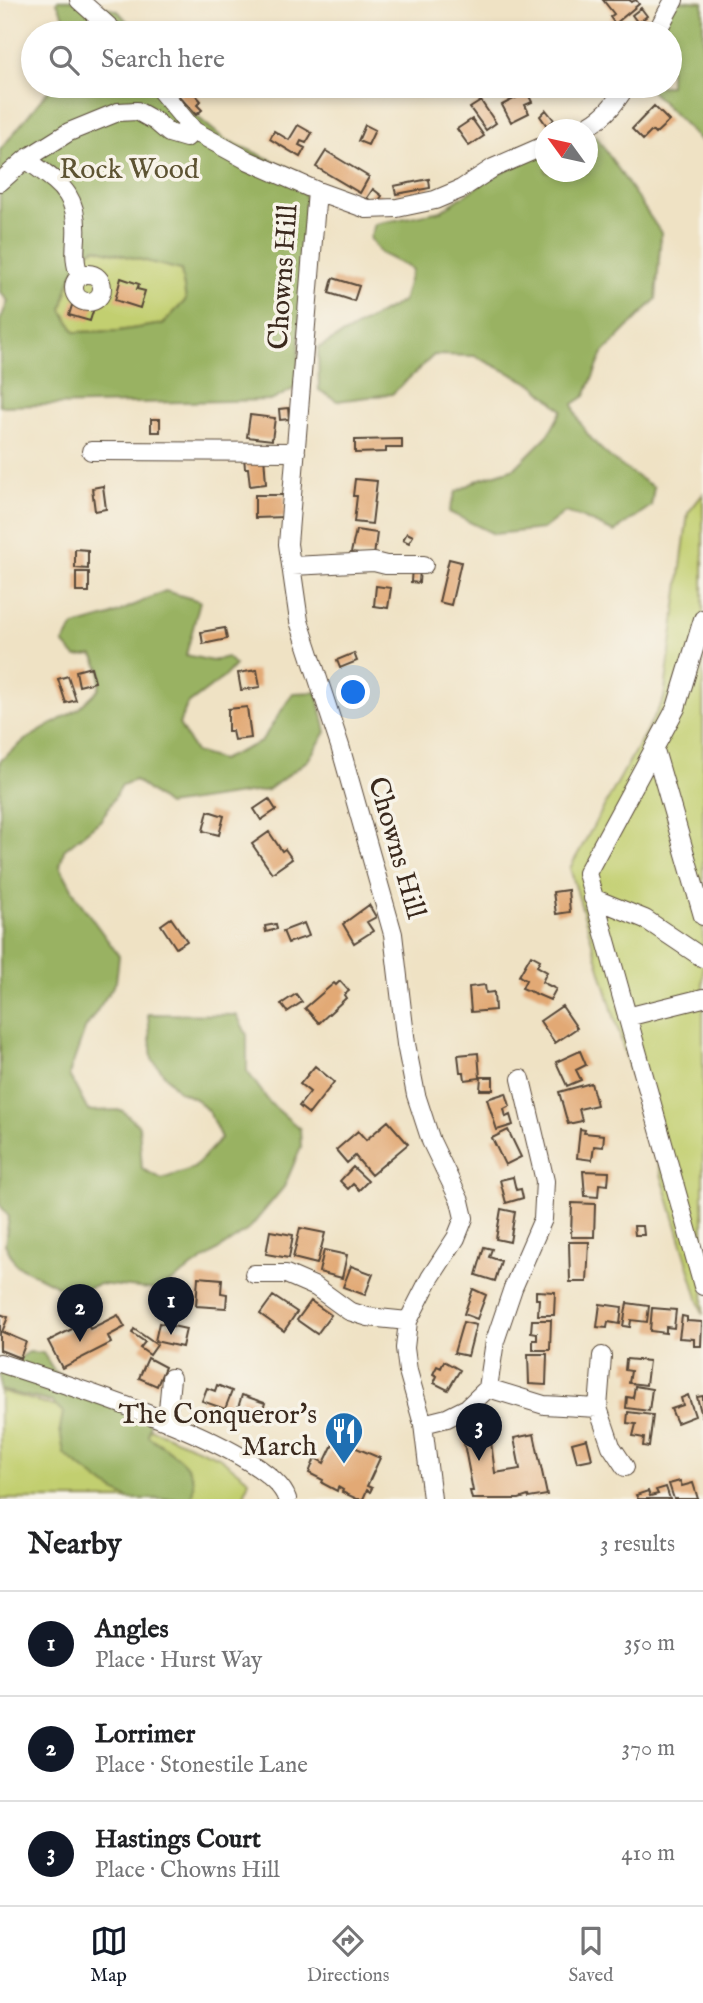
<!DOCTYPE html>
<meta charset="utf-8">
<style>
:root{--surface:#fff;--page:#f2f2f2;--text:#202124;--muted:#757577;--line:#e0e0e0;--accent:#111827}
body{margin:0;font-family:"IM FELL English",serif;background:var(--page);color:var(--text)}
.compass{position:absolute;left:535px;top:119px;width:63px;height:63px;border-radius:50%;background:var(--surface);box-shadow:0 4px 10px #0003;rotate:303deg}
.you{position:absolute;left:354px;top:693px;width:24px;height:24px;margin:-18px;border:5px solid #fff;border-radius:50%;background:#1a73e8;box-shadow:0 0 0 10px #1a73e833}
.badge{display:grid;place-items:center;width:46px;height:46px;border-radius:50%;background:var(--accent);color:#fff;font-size:23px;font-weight:700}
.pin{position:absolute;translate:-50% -58px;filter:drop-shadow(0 2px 4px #0008)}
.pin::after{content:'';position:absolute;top:37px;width:24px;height:21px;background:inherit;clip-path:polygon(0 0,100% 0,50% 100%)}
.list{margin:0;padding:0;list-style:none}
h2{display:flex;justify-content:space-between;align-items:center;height:91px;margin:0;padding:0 28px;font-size:30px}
h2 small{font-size:23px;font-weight:400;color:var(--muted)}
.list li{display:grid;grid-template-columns:46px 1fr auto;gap:21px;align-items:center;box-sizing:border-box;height:105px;padding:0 28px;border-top:2px solid var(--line)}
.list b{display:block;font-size:26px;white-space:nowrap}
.list p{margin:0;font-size:23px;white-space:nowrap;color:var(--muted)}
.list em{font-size:23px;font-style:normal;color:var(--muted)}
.icon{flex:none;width:38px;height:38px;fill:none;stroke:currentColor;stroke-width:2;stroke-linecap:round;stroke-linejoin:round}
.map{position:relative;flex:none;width:703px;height:1499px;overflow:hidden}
.search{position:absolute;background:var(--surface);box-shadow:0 4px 10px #0003;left:21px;right:21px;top:21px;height:77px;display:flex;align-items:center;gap:18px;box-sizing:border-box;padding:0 24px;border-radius:38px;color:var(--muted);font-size:26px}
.sheet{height:406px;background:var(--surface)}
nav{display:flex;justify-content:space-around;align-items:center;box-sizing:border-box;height:98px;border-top:2px solid var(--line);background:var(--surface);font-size:19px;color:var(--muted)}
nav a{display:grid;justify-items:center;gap:4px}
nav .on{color:var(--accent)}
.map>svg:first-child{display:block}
</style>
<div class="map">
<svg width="703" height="1499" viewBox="0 0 703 1499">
<rect width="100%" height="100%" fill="#f7f3e8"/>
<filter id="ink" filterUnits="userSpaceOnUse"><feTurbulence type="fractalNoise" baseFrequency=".0143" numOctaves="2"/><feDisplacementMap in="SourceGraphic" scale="14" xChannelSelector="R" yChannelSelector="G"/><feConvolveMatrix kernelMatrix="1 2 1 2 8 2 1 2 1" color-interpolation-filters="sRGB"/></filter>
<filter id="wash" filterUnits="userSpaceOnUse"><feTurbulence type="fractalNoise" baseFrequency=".00686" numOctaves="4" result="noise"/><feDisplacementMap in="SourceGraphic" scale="28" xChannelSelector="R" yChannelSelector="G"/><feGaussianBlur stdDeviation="1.57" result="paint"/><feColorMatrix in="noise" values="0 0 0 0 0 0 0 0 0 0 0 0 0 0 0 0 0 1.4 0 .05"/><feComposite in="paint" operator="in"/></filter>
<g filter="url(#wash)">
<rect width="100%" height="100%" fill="#efe2c4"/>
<path fill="#c2cf70" stroke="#7e7c47" stroke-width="2" d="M95 248 181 270 186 300 163 324 118 331 75 332 62 310C68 288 72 258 95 248Z
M703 494V1315L570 868 664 699 688 513Z
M0 1391 85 1415 151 1429 219 1457 249 1480 243 1499H0Z"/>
<path fill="#99b262" stroke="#6a6e40" stroke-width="2" fill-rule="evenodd" d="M58 0H86L118 11 138 33H67V22L57 3Z
M669 0 703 2V143L651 91 649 86H670V33H649Z
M52 86H167L170 94 224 139 299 172 306 200 297 387 273 400 0 406V321L8 301 0 292V150ZM95 248 181 270 186 300 163 324 118 331 75 332 62 310C68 287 72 258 95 248Z
M596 136 661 233 656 299 603 353 585 396 573 404C582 442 622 468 654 487L651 506 614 532 583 518 565 512 543 529 494 534 449 512 456 492 480 479 515 468 549 434 562 410 534 385 475 356 434 355 392 394 337 401 319 390 318 348 403 301 412 269 380 253 370 238 375 224 441 211 490 178 545 152 546 172H588V138Z
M165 591 200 601 186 655 212 661 227 657 235 665 224 677 187 705 179 724 195 752 221 760 261 742 293 693 317 692 326 732 308 760 268 790 167 805 135 780 122 785 101 820 64 850 60 866 77 898 119 956 116 982 85 1029 69 1075 88 1111 122 1110 139 1126 142 1169 162 1179 194 1168 221 1138 209 1112 197 1100 177 1090 152 1059 148 1014 237 1015 247 1035V1071L270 1103 300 1129 301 1147 284 1187 249 1229 159 1290 99 1284 76 1292 57 1286 16 1265 5 1244 9 1217 0 1205V761L25 740 78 709 99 689 101 671 93 655 76 657 63 643 74 626 110 616Z
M29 1352 43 1353 55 1372 150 1422 148 1436C171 1453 202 1465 191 1499H129L106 1486 64 1454 60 1429 63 1412 52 1402 0 1390V1360L12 1363Z"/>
<g id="blocks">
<path fill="#e2a975" d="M603 0H630L631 2 636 0 639 4 615 24 610 17 614 14Z
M641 8 647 16 638 23 632 15Z
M188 86 201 101 197 105 202 110 196 115 178 95Z
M527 92 532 102 525 105 529 113 511 122 502 105Z
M481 101 496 123 486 130 470 108Z
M654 106 669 121 655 134 652 131 643 140 632 129Z
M546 110 554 120 547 126 540 116Z
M472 119 484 136 469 146 457 129Z
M298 125 312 133 306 143 301 141 299 145 305 148 300 157 270 139 274 131 289 140Z
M365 125 375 130 368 145 358 141Z
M326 151 369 177 360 193 316 167Z
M429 179 430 188 396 194 394 186Z
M373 189 382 196 376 204 367 198Z
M121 278 139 284 137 289 145 291 140 308 115 300Z
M333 278 359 286 354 301 329 293Z
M74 299 95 305 90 321 69 315Z
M288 408 289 419 280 420 279 409Z
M250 415 275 418 272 440 247 437Z
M151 419H160V432H151Z
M402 439V448H386V452L355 453V440Z
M264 455 266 484 250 486 248 468H245L244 457Z
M355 479 377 481 372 524 354 522 357 496H353Z
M103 486 106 509 95 511 92 488Z
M255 495H285V517L255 518Z
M356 530 377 533 374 556 351 553Z
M407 533 413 536 409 543 403 540Z
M75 549 88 550V569L75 568Z
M449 559 461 562 451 605 439 602Z
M412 567 420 568 419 583 411 582Z
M76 572H89V592H76Z
M376 586 391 588 388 608 374 606Z
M225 628 227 639 203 644 201 632Z
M354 653 357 661 340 668 337 660Z
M91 667 95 682 79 686 76 671Z
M257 670 260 687 241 690 238 673Z
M68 676 76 700 66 703 58 679Z
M247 707 251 738 234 740 232 731H228V709Z
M269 799 276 810 261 820 254 809Z
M208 811 224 816 219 835 203 831Z
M269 832 282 851 285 849 292 859 272 873 252 844Z
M568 890 570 912 556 914 553 892Z
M369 905 376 917 367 922 373 931 354 943 343 924Z
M171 918 187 941 176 948 161 925Z
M304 923 309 936 288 943 283 931Z
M276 924 277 929 266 932 265 926Z
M531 955 540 960 537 966 547 972 542 982 556 989 550 1000 522 988 526 980 519 976Z
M340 981 349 991 344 995 346 998 319 1023 305 1008 334 983 336 985Z
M485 985 486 993 494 992 495 1010 471 1012 469 987Z
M296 994 302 1002 287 1012 281 1004Z
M562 1006 577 1028 555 1043 540 1021Z
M580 1051 586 1065 576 1070 581 1080 567 1086 556 1062Z
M478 1053 480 1078 465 1080 464 1072H460L458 1055Z
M315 1066 334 1082 309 1114 299 1106 310 1092 300 1084Z
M481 1077H493V1090H480Z
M591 1083 597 1105 579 1109 582 1121 568 1124 559 1092Z
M506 1093 510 1106 504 1109 506 1117 510 1115 513 1125 497 1130 487 1099Z
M388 1121 408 1144 371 1175 355 1156 347 1163 336 1150 358 1131 366 1140Z
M580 1129 585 1130 584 1133 604 1135 603 1147 594 1146 592 1160 577 1158Z
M508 1130 521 1157 505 1165 492 1138Z
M353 1167 368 1181 359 1190 353 1184 348 1189 340 1181Z
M583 1171 609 1172 608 1185 599 1184 598 1197 585 1196Z
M513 1177 516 1190 521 1189 523 1198 506 1203 500 1180Z
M572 1203 595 1204 594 1237H571Z
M501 1209 515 1212 510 1242 496 1239Z
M634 1226H643L644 1235H635Z
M300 1228 325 1233 317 1264 293 1258Z
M270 1231 293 1235 289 1258 266 1254Z
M569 1242H589L587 1282H570Z
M484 1247 492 1249 489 1257 501 1261 495 1281 476 1275Z
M324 1250 347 1255 342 1278 319 1272Z
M351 1266 373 1274 365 1295 343 1287Z
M198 1277 222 1279 221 1293 227 1294 226 1308 196 1306Z
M473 1289 486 1295 477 1319 464 1314Z
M536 1291 555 1292 554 1315H538L539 1299H536Z
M273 1296 297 1312 284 1331 260 1314Z
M311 1301 331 1315 317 1334 297 1320Z
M627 1303 649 1306 647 1322 631 1320 630 1327 623 1326Z
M600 1304 622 1307 620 1324 608 1322 607 1328 597 1327Z
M652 1308 676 1310 674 1328 666 1327V1333L650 1331Z
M0 1314 8 1317 2 1332 26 1342 20 1358 0 1350Z
M118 1315 125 1327 108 1336 111 1343 62 1368 48 1341 86 1322 90 1329Z
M682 1316 687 1317V1321L702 1322 701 1346H694V1339L679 1338Z
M532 1320H551L550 1350H533V1340H537V1333L531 1332Z
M463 1322 476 1325 468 1356 454 1353Z
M159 1323 186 1329 182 1347 155 1341Z
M134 1329 157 1345 150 1355 140 1348 145 1342 132 1333Z
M528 1354H547L546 1385 529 1384Z
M148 1358 165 1367 157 1386 139 1378Z
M626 1359 649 1361 646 1385 629 1383 631 1371 625 1370Z
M444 1361 460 1370 448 1390 434 1383 437 1376 433 1374 437 1366 441 1368Z
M217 1385 232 1391 225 1409 202 1401 207 1388 215 1391Z
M635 1386 652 1389 649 1411 626 1408 627 1397 633 1398Z
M242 1395 265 1403 259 1421 236 1414Z
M688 1395 695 1416 677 1423 671 1409 683 1405 681 1398Z
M703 1396V1416H702L697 1397Z
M628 1412 653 1415 649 1447 643 1446 644 1438 633 1436 636 1424 627 1423Z
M485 1429 491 1442 495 1473 520 1469 514 1438 534 1434 547 1495 529 1498 528 1496 519 1499H472L470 1491H473L462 1433Z
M338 1434 349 1440 347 1444 380 1458 367 1486 372 1488 370 1492 367 1490 363 1499H357L342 1492 343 1490 338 1487 337 1491 322 1483 323 1480 309 1473 315 1458 324 1463Z
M587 1439 592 1459 577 1462 572 1443Z
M680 1481 682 1486 693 1483 698 1499H674L669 1484Z
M666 1487 670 1499H638L636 1495 648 1491 650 1496 658 1494 656 1490Z"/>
</g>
</g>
<g filter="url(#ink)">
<use href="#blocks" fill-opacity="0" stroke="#564637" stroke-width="2"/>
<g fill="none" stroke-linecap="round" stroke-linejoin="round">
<g stroke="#564637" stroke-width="20">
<path id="minor" d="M79 0 116 33
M656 33 674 0
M157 86 194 131 247 160 317 191 367 209 397 208 435 200 461 189 493 168 546 145
M580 130C603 119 613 107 626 86
M26 159C59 184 79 192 76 238 75 251 74 264 80 276
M0 182 26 159 69 132 118 112 137 111 155 121 169 133 186 138 194 131
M317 191 288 544 299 621 340 746 393 934 406 1044 416 1095 431 1141 460 1201 464 1218 456 1238 430 1278 408 1321 405 1348 408 1371 423 1424 432 1499
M74 288a14 14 0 1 1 28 0a14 14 0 1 1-28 0Z
M91 451 296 452
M292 566 374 562 386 565H424
M703 619 676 708 587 873 703 1286
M655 750 703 916
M593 898 645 919 703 958
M627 1017 703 998
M254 1274H286L316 1287 349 1311 368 1317 408 1321
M602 1356 598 1408 611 1446 625 1467
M0 1363C54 1381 271 1446 287 1499
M488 1388 544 1405 598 1408
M167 1421 171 1378
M423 1424 447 1418 467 1408 488 1388 495 1341 513 1288 543 1219 545 1181 521 1079"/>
</g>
<use href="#minor" stroke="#fff" stroke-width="18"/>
</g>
</g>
<defs>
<g id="restaurant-pin" transform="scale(2.0125)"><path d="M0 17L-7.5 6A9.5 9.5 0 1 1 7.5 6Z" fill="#1f6fb2" stroke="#f7f3e8"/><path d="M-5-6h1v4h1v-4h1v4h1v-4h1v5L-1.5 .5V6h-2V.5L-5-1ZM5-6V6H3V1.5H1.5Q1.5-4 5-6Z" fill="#fff"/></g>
</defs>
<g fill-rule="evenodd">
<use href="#restaurant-pin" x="344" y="1431"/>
</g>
<g text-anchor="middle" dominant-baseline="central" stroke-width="7" stroke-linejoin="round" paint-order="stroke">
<g font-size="28" fill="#5d5332" stroke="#f7f3e8">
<text x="129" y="170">Rock Wood</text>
</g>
<g font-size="28" fill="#3b2a1e" stroke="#f7f3e8">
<text transform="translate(284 277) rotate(-86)">Chowns Hill</text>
<text transform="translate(396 848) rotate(74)">Chowns Hill</text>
</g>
<g font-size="28" fill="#3b2a1e" stroke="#f7f3e8" text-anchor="end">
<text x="317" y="1415">The Conqueror's<tspan x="317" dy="32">March</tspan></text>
</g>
</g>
</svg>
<svg class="compass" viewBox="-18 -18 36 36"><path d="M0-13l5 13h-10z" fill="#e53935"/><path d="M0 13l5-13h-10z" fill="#757577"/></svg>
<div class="you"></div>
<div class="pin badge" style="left:171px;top:1335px">1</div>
<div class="pin badge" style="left:80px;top:1342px">2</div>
<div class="pin badge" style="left:479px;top:1461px">3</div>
<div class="search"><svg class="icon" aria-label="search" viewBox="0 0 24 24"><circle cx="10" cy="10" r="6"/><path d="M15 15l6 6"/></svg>Search here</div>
</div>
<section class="sheet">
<h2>Nearby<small>3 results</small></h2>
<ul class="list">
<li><span class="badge">1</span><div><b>Angles</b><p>Place · Hurst Way</p></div><em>350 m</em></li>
<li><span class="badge">2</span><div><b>Lorrimer</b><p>Place · Stonestile Lane</p></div><em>370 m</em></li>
<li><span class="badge">3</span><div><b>Hastings Court</b><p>Place · Chowns Hill</p></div><em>410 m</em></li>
</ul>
</section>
<nav>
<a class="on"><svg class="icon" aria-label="map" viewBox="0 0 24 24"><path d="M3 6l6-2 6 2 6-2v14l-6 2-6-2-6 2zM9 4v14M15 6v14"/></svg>Map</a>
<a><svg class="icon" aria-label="directions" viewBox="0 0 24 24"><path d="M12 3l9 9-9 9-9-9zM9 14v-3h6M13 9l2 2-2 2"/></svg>Directions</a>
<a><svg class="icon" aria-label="saved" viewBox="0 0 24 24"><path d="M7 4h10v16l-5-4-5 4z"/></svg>Saved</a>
</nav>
